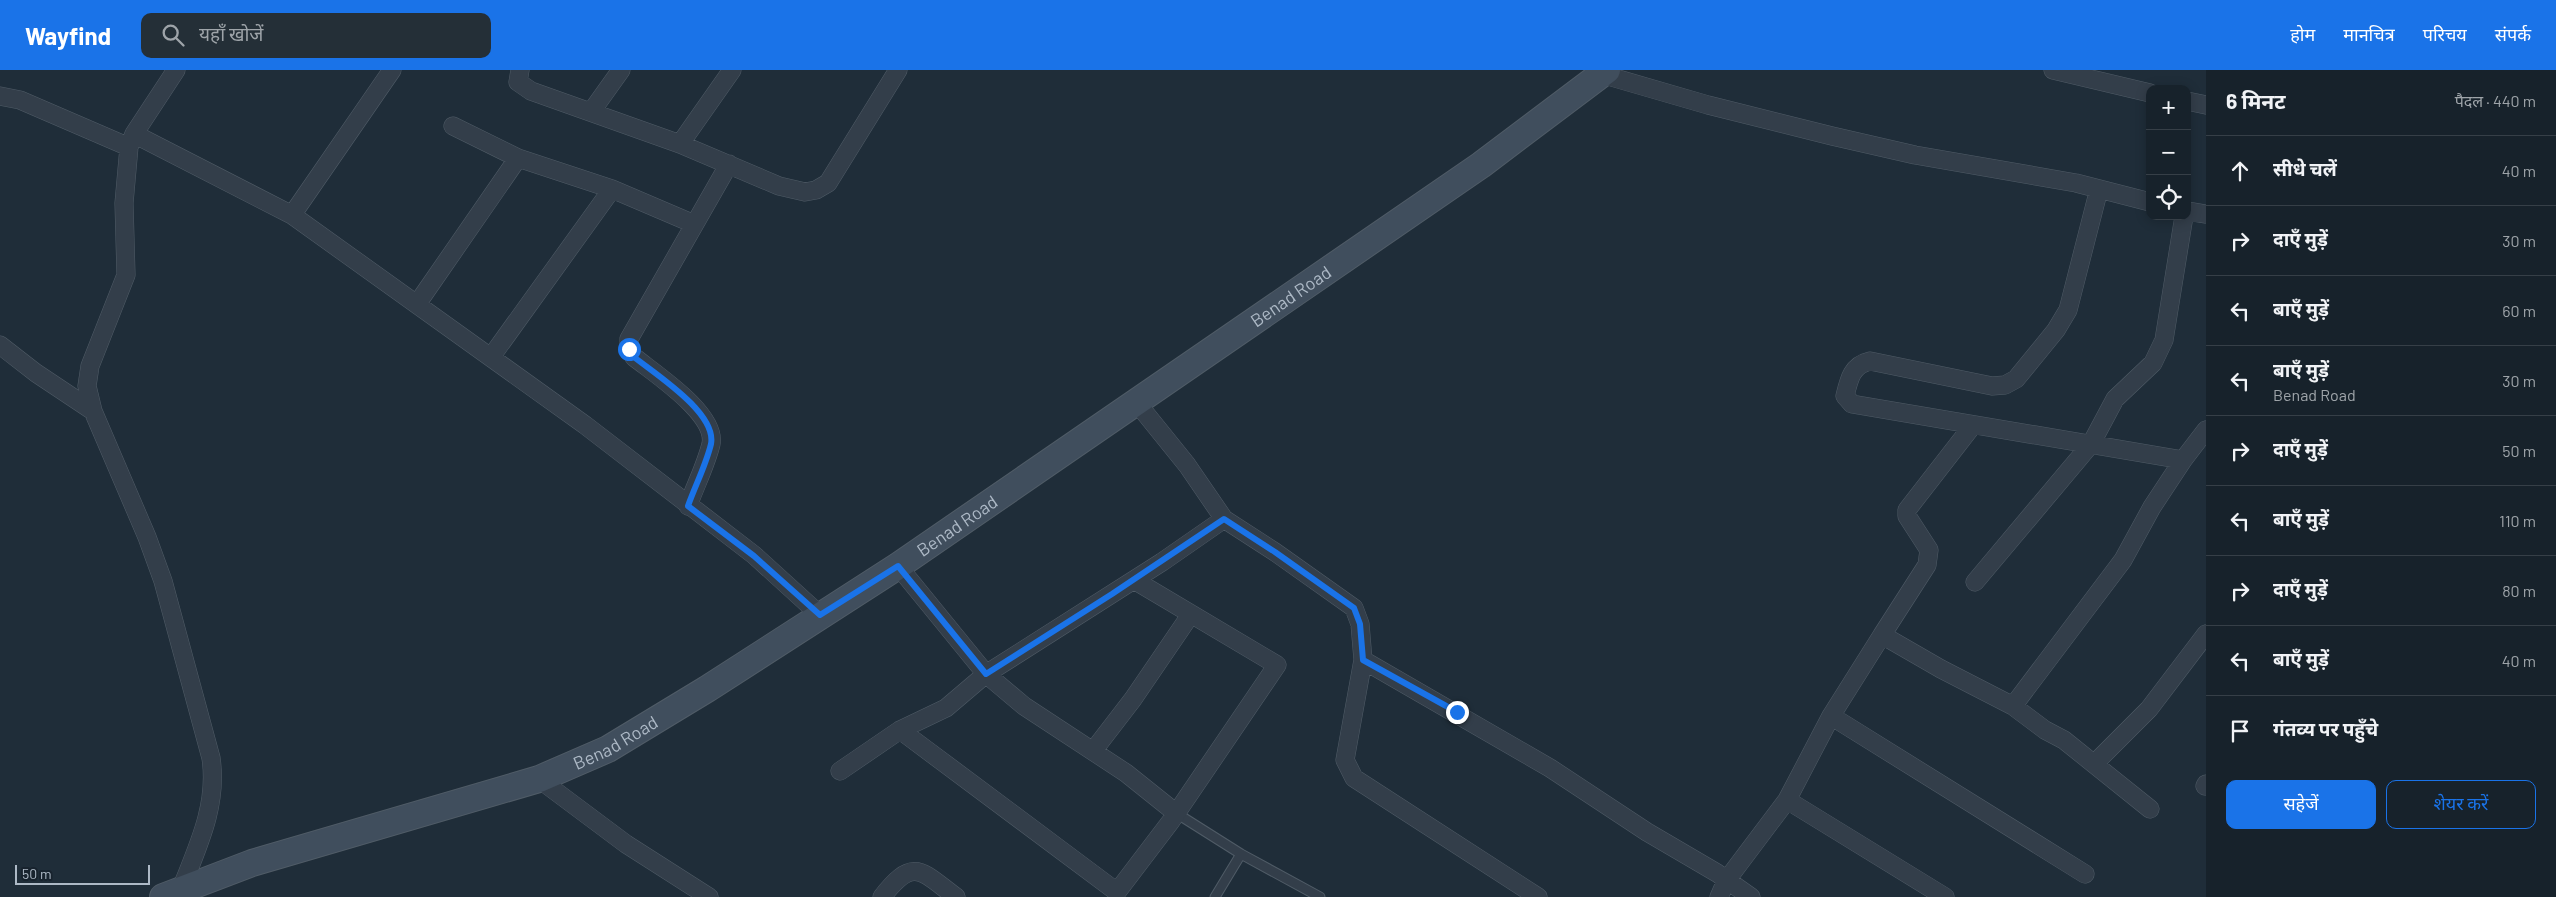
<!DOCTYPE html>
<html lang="hi">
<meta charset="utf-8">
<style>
:root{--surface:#17222b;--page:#242f37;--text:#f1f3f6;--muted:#9ea4a9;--line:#363f47;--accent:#1a73e8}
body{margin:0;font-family:Barlow,"Noto Sans Devanagari",sans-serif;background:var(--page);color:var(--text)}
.controls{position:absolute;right:15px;top:15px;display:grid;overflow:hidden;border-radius:10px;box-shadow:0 2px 12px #0003}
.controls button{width:45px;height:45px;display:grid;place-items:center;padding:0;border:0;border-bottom:1px solid var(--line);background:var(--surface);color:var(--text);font:25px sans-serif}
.scale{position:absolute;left:15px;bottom:12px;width:135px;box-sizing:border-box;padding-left:5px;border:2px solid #adb9c6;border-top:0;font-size:14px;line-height:18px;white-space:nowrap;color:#adb9c6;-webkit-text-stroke:4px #18232e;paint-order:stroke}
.stop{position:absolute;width:15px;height:15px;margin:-11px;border:4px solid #1a73e8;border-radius:50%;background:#fff}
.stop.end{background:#1a73e8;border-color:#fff;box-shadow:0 1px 5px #0008}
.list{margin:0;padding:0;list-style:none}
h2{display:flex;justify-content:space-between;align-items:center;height:65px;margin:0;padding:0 20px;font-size:21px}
h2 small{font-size:16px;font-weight:400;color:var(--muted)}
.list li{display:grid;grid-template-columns:32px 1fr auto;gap:15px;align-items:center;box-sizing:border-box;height:70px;padding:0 20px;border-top:1px solid var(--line)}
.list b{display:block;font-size:19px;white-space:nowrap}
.list p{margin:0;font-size:16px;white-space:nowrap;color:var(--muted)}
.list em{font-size:16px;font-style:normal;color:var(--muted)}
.actions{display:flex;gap:10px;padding:15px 20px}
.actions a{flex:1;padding:11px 0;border:1px solid var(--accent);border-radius:10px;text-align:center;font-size:18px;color:var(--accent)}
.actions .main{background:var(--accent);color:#fff}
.icon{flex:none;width:28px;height:28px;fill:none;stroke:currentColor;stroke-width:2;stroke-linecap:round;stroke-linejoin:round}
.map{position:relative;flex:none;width:2206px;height:827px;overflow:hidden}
header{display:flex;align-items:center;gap:30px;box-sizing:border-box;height:70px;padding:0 25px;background:var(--accent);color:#fff}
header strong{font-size:24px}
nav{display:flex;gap:28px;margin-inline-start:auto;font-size:18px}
.search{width:350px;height:45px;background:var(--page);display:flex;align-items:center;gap:12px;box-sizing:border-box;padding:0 18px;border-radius:10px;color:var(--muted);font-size:19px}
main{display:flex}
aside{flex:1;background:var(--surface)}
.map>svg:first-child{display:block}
</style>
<header>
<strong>Wayfind</strong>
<div class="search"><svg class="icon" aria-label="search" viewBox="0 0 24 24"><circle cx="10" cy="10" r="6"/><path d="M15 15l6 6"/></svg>यहाँ खोजें</div>
<nav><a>होम</a><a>मानचित्र</a><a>परिचय</a><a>संपर्क</a></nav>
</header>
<main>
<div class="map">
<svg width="2206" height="827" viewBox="0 0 2206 827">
<rect width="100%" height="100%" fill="#1f2d39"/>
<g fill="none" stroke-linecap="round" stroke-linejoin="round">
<g stroke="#505c67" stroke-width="11">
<path id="lane" d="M1176 743 1241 784 1320 827
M1215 827 1241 784"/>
</g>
<g stroke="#505c67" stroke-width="19">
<path id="street" d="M176 0 134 64 129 77 124 133 126 205 90 296 87 316 93 341 147 467 163 511 211 688C218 735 198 776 181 819
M520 0 518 12 531 21 680 74 779 116 805 122 816 120 828 113 898 0
M2053 0 2150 23
M1601 4 1708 35 1832 66 1915 85 2076 113 2150 132
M0 26 20 30 129 77
M2187 31 2206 35
M591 42 621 0
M453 56 518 88 612 119 694 154
M134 64 292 145 585 355 754 485 820 545
M680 74 732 0
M2099 119 2068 240 2056 260 2016 309 2005 315 1992 316 1870 291C1852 295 1849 309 1845 326L1852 334 2183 390
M2187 141 2206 144
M292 145 392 0
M417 234 518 88
M0 275 36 303 93 341
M491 287 612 119
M1137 333 1187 395 1224 449 1162 492 986 604 1024 636 1126 703 1176 743
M688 436C695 416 706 395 711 374 717 344 655 304 634 287L629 279V269L729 94
M1224 449 1275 482 1354 538 1360 554 1363 590 1550 698 1647 762 1717 803 1751 827
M1975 512 2091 374 2115 329 2153 293 2164 270 2184 146
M1882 565 1927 495 1929 480 1907 446V440L1973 355
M1363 590 1345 690 1354 708 1538 827
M2013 636 2123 490 2152 437 2183 390 2206 360
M1831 646 2085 804
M900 660 1117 822 1171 751 1277 595 1134 510
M1093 681 1133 629 1191 544
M2094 694 2149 639 2206 564
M840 701 900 660 946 638 986 604 898 496
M539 709 626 774 709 827
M2205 716 2206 714
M1787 730 1945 827
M882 827C914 786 921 801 956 827
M1719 827 1726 811 1787 730 1831 646 1882 565 1941 599 2013 636 2045 660 2064 670 2150 739"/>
</g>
<g stroke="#505c67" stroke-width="28">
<g id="secondary">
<path id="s1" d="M163 827 252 793 539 709 608 679 707 619 898 496 1481 95 1607 0"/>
</g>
</g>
<use href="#lane" stroke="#333e4a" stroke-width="9"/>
<use href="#street" stroke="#333e4a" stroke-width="18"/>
<use href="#secondary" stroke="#404e5d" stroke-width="26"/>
</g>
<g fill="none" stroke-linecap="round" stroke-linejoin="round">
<path stroke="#1a73e8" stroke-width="6" d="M629 279 634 287C655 304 717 343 711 374 706 395 695 416 688 436L754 486 820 545 898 496 986 604 1112 524 1224 449 1275 482 1354 538 1360 554 1363 590 1457 642"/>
</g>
<g text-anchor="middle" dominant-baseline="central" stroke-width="4.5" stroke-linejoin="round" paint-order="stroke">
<g font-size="18" fill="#adb9c6" stroke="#18232e">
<text stroke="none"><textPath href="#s1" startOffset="1289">Benad Road</textPath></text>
<text stroke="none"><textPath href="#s1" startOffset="884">Benad Road</textPath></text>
<text stroke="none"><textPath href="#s1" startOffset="479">Benad Road</textPath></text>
</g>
</g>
</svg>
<div class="controls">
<button>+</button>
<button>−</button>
<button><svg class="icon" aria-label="locate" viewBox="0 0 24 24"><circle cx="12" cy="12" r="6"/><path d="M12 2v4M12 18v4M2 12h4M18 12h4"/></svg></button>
</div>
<div class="scale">50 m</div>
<div class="stop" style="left:629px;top:279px"></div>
<div class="stop end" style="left:1457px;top:642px"></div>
</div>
<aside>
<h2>6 मिनट<small>पैदल · 440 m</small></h2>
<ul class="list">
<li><svg class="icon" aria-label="ahead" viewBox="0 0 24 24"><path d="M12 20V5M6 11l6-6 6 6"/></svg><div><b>सीधे चलें</b></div><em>40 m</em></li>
<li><svg class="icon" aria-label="right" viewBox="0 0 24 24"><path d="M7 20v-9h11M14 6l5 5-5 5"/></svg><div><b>दाएँ मुड़ें</b></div><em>30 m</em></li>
<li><svg class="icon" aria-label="left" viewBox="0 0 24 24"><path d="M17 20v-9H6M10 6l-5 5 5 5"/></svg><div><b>बाएँ मुड़ें</b></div><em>60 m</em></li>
<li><svg class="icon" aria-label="left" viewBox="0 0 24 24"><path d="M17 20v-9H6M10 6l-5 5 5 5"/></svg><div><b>बाएँ मुड़ें</b><p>Benad Road</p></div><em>30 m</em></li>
<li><svg class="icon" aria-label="right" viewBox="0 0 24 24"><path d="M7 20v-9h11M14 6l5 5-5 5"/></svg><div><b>दाएँ मुड़ें</b></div><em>50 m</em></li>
<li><svg class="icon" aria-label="left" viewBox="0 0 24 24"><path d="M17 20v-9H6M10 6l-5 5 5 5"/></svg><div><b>बाएँ मुड़ें</b></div><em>110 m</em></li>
<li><svg class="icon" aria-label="right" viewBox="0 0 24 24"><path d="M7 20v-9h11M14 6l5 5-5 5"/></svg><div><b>दाएँ मुड़ें</b></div><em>80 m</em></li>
<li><svg class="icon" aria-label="left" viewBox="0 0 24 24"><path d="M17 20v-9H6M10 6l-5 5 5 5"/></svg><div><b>बाएँ मुड़ें</b></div><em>40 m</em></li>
<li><svg class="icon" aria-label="arrive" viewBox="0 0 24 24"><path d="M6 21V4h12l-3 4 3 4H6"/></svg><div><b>गंतव्य पर पहुँचे</b></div></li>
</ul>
<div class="actions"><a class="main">सहेजें</a><a>शेयर करें</a></div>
</aside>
</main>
